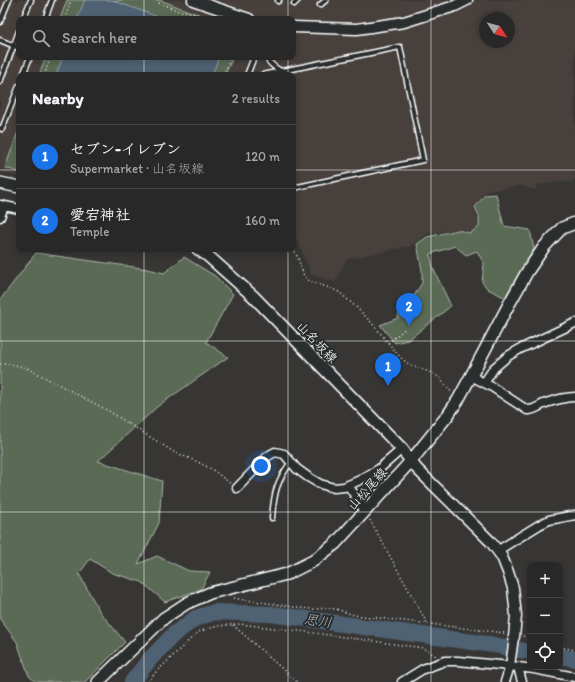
<!DOCTYPE html>
<meta charset="utf-8">
<style>
:root{--surface:#292828;--page:#313030;--text:#f1f3f6;--muted:#a5a6a8;--line:#454445;--accent:#1a73e8}
body{margin:0;font-family:Itim,"Klee One",sans-serif;background:var(--page);color:var(--text)}
.controls{position:absolute;right:12px;bottom:12px;display:grid;overflow:hidden;border-radius:8px;box-shadow:0 2px 6px #0003}
.controls button{width:36px;height:36px;display:grid;place-items:center;padding:0;border:0;border-bottom:1px solid var(--line);background:var(--surface);color:var(--text);font:20px sans-serif}
.compass{position:absolute;left:479px;top:12px;width:36px;height:36px;border-radius:50%;background:var(--surface);box-shadow:0 2px 6px #0003;rotate:126deg}
.you{position:absolute;left:261px;top:466px;width:14px;height:14px;margin:-10px;border:3px solid #fff;border-radius:50%;background:#1a73e8;box-shadow:0 0 0 6px #1a73e833}
.badge{display:grid;place-items:center;width:26px;height:26px;border-radius:50%;background:var(--accent);color:#fff;font-size:13px;font-weight:700}
.pin{position:absolute;translate:-50% -33px;filter:drop-shadow(0 1px 2px #0008)}
.pin::after{content:'';position:absolute;top:21px;width:14px;height:12px;background:inherit;clip-path:polygon(0 0,100% 0,50% 100%)}
.list{margin:0;padding:0;list-style:none}
h2{display:flex;justify-content:space-between;align-items:center;height:52px;margin:0;padding:0 16px;font-size:17px}
h2 small{font-size:13px;font-weight:400;color:var(--muted)}
.list li{display:grid;grid-template-columns:26px 1fr auto;gap:12px;align-items:center;box-sizing:border-box;height:64px;padding:0 16px;border-top:1px solid var(--line)}
.list b{display:block;font-size:15px;white-space:nowrap}
.list p{margin:0;font-size:13px;white-space:nowrap;color:var(--muted)}
.list em{font-size:13px;font-style:normal;color:var(--muted)}
.icon{flex:none;width:22px;height:22px;fill:none;stroke:currentColor;stroke-width:2;stroke-linecap:round;stroke-linejoin:round}
.map{position:relative;flex:none;width:575px;height:682px;overflow:hidden}
.search{position:absolute;background:var(--surface);box-shadow:0 2px 6px #0003;left:16px;top:16px;width:280px;height:44px;display:flex;align-items:center;gap:10px;box-sizing:border-box;padding:0 14px;border-radius:8px;color:var(--muted);font-size:15px}
.panel{position:absolute;background:var(--surface);box-shadow:0 2px 6px #0003;left:16px;top:72px;width:280px;height:180px;border-radius:8px}
.map>svg:first-child{display:block}
</style>
<div class="map">
<svg width="575" height="682" viewBox="0 0 575 682">
<rect width="100%" height="100%" fill="#373635"/>
<filter id="ink" filterUnits="userSpaceOnUse"><feTurbulence type="fractalNoise" baseFrequency=".025" numOctaves="2"/><feDisplacementMap in="SourceGraphic" scale="8" xChannelSelector="R" yChannelSelector="G"/><feConvolveMatrix kernelMatrix="1 2 1 2 8 2 1 2 1" color-interpolation-filters="sRGB"/></filter>
<g filter="url(#ink)">
<path fill="#46413d" fill-rule="evenodd" d="M0 0H575V178L573 182H562L536 185V190L521 186 487 191 474 206 478 223 475 229 470 232 460 229 427 234 410 246 347 259 335 282 311 274 295 234 293 235V75H19V177L0 172ZM485 18H509V42H485ZM19 19H293V57H19Z"/>
<path fill="#5a6b54" stroke="#acb5aa" d="M67 0H160L210 19H60Z
M46 57H233L225 75H39Z
M19 129V172L5 168Z
M496 194 504 226 530 230 534 249 506 298 488 289 482 282 484 264 477 251 466 255 455 246 430 254 433 268 451 306 408 340 395 343 380 325 398 318 400 308 412 299 422 283V270L417 244 427 237 458 230 470 233 479 227V216L475 207 485 195Z
M36 253 148 269 164 273 184 257 215 276 233 294 206 342 228 357 158 406 98 461 162 481 159 523 138 564 157 556 189 571 210 572 201 589 165 602 142 582 112 573 90 559 79 574 100 612 125 642 85 682H36L29 676 17 642 0 619V300Z"/>
<path fill="#506273" stroke="#96a1ab" d="M85 0H112L164 19H77Z
M63 57H219L212 75H56Z"/>
<g fill="none" stroke-linecap="round" stroke-linejoin="round">
<path stroke="#506273" stroke-width="16" d="M560 656 575 659
M132 682 149 660 174 634 196 618 215 612 271 614 494 645 530 652"/>
<g stroke="#fff" stroke-width="7">
<path id="service" d="M278 1 279 0
M294 4 298 0
M320 5 326 0
M23 19 31 0
M45 19 52 0
M0 22 9 0
M0 40 19 48
M266 57C269 63 275 68 281 71
M23 75 30 57
M247 75 254 57
M262 75 400 47 423 160 293 188
M0 82 19 31
M0 128 2 129 19 86
M272 518C274 494 276 482 291 462"/>
</g>
<g stroke="#fff" stroke-width="11">
<path id="minor" d="M0 205 19 209
M0 217 4 206
M471 376 492 387 527 410C534 411 540 405 546 403 555 400 565 397 575 397
M484 383 494 368 508 356 520 349 575 323
M348 485 365 511
M237 488 268 456 275 452 284 454 297 469 308 477 320 484 334 488 344 487 360 480 379 469 402 449
M497 551 539 525 549 520 575 515
M518 667 522 682
M402 682 423 669 445 661H458L510 666 534 669 575 677
M505 682 510 666 514 637"/>
</g>
<g stroke="#fff" stroke-width="13">
<path id="tertiary" d="M193 0 249 19
M293 27 357 29 404 22 455 6 467 0
M411 461 417 469 491 542 502 557 508 572 513 588 516 616 514 637"/>
</g>
<g stroke="#fff" stroke-width="14">
<path id="secondary" d="M0 183 19 187
M198 249 208 256 253 296 402 449 411 461
M98 682 164 618 187 603 210 593 287 574 313 561 335 544 411 461 448 415 458 400 471 376 508 306 527 272 544 247 562 228 575 223"/>
</g>
<path stroke="#fff" stroke-width="1.5" stroke-dasharray="1 3" stroke-linecap="butt" d="M156 0 159 3 179 11H185L210 17 211 19
M65 19 71 0
M44 75 51 57
M223 75 229 62V57
M293 248 298 258 303 274 309 281 327 287 339 292 356 307 371 322 400 357 407 363 429 372 439 377 452 393
M219 252 251 249
M388 343 406 328
M0 364H10L27 368 107 410 174 452 198 462 213 470 231 484
M370 520 427 623
M234 598 239 599 268 603 299 608 315 609 327 608 336 609 354 615 505 633
M233 625 297 682
M523 636 530 639
M560 647 575 650
M148 682 156 672 198 632 218 626 240 624 307 632 423 648 436 656"/>
<use href="#service" stroke="#2a2d2e" stroke-width="4"/>
<use href="#minor" stroke="#2a2d2e" stroke-width="8"/>
<use href="#tertiary" stroke="#2a2d2e" stroke-width="10"/>
<use href="#secondary" stroke="#2a2d2e" stroke-width="11"/>
</g>
</g>
<path fill="none" stroke="#fff" stroke-width="1" stroke-opacity="0.55" d="M144 0V19M288 0V19M431 0V682M144 57V75M288 57V75M0 170H19M293 170H575M144 249V682M288 249V682M0 341H575M0 512H575"/>
<g text-anchor="middle" dominant-baseline="central" stroke-width="4" stroke-linejoin="round" paint-order="stroke">
<g font-size="13" fill="#fff" stroke="#2a2d2e">
<text transform="translate(317 342) rotate(46)">山名坂線</text>
<text transform="translate(367 489) rotate(-48)">山松尾線</text>
</g>
<g font-size="14" font-style="italic" fill="#b0b8c0" stroke="#2a2d2e">
<text transform="translate(318 621) rotate(8)">思川</text>
</g>
</g>
</svg>
<div class="controls">
<button>+</button>
<button>−</button>
<button><svg class="icon" aria-label="locate" viewBox="0 0 24 24"><circle cx="12" cy="12" r="6"/><path d="M12 2v4M12 18v4M2 12h4M18 12h4"/></svg></button>
</div>
<svg class="compass" viewBox="-18 -18 36 36"><path d="M0-13l5 13h-10z" fill="#e53935"/><path d="M0 13l5-13h-10z" fill="#a5a6a8"/></svg>
<div class="you"></div>
<div class="pin badge" style="left:388px;top:386px">1</div>
<div class="pin badge" style="left:409px;top:326px">2</div>
<div class="search"><svg class="icon" aria-label="search" viewBox="0 0 24 24"><circle cx="10" cy="10" r="6"/><path d="M15 15l6 6"/></svg>Search here</div>
<section class="panel">
<h2>Nearby<small>2 results</small></h2>
<ul class="list">
<li><span class="badge">1</span><div><b>セブン-イレブン</b><p>Supermarket · 山名坂線</p></div><em>120 m</em></li>
<li><span class="badge">2</span><div><b>愛宕神社</b><p>Temple</p></div><em>160 m</em></li>
</ul>
</section>
</div>
